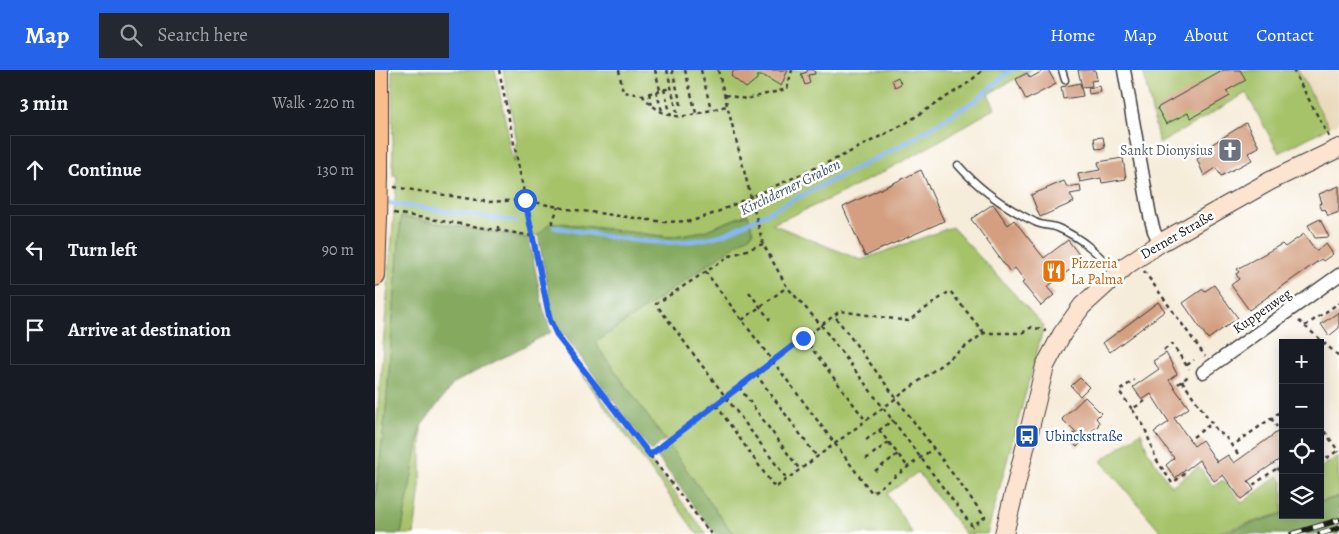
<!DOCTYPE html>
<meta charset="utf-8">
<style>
:root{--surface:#171b24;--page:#242831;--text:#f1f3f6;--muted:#9ea1a6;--line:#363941;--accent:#2563eb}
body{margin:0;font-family:Alegreya,serif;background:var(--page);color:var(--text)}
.controls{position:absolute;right:15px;bottom:15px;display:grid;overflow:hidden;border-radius:0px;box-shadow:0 2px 12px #0003}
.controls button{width:45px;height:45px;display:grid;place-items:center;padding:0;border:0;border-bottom:1px solid var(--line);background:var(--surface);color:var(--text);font:25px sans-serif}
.stop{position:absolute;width:15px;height:15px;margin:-11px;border:4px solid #2563eb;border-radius:50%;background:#fff}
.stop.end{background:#2563eb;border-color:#fff;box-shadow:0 1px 5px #0008}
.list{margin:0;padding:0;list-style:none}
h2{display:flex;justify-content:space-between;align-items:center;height:65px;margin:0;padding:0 20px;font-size:21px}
h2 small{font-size:16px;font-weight:400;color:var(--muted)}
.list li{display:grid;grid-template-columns:32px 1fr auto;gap:15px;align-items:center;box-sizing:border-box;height:70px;margin:0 10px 10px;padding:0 10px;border:1px solid var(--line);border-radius:0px}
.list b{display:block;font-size:19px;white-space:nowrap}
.list em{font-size:16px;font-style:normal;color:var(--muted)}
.icon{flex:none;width:28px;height:28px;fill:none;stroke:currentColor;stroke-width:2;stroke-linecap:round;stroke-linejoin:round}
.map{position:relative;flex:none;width:964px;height:464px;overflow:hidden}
header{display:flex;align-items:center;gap:30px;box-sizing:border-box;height:70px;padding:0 25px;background:var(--accent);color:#fff}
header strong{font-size:24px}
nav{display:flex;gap:28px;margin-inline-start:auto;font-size:18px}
.search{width:350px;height:45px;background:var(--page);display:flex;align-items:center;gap:12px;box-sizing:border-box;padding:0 18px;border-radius:0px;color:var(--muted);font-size:19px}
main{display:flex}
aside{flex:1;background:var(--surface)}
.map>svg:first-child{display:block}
</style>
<header>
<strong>Map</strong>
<div class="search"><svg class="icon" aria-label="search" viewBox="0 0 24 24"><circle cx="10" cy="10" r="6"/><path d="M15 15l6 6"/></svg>Search here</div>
<nav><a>Home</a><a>Map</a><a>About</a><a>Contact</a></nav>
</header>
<main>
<aside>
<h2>3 min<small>Walk · 220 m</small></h2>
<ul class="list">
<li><svg class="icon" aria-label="ahead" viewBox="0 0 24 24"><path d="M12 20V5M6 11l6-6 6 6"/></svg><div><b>Continue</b></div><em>130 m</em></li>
<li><svg class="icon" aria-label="left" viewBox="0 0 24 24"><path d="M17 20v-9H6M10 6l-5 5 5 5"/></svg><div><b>Turn left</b></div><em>90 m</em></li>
<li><svg class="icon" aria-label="arrive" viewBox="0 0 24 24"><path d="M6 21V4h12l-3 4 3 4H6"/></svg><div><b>Arrive at destination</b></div></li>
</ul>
</aside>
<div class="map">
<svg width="964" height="464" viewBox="0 0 964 464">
<rect width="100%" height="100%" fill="#fff"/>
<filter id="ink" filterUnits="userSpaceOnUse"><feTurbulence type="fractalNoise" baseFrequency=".02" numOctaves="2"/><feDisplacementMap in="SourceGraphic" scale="10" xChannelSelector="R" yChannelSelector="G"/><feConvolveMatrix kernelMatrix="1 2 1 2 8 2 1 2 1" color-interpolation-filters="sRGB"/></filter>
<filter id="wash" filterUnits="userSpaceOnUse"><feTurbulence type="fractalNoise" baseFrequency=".0096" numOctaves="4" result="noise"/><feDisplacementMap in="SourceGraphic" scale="20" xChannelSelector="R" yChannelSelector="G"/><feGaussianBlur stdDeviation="1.12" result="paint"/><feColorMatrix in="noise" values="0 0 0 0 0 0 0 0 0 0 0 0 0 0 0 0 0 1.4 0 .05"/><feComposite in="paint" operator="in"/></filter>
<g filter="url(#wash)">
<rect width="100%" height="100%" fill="#f6ecda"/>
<path fill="#e9d9ba" d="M923 0H964V53L954 57Z"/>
<path fill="#a6c36b" stroke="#617044" d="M17 0H120L139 93 142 72 128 0H656L613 24 620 38C547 82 476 122 397 154L486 190 577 157 669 256 612 464H590L543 402 512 424 538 464H358L219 273 378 163 372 144 329 161 294 167 176 152 163 165 154 168 26 147 11 339 0 432V373L22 106 18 105Z
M768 0H923L954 57 904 83 871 23 784 74Z
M193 285 332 464H322Z
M46 356V408L39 464H26Z
M766 362 773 382 796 416 824 397 838 416 848 410 867 433 903 406 908 412V443L837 464H788L726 391Z
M963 387 964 426 945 432V398Z"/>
<path fill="#84a95f" stroke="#50623e" d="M373 144 378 163 220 273 290 370 276 381 186 261 178 246 163 165 176 152 294 167 329 161Z
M26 147 154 168 168 238 176 262 79 313 46 356 26 464H0V432L11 339Z
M293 374 358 464H340L280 384Z
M964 427V464H843L908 444 945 445V432Z"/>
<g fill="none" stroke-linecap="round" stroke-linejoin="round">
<path stroke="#87b8f3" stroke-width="4.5" d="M6 132 140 151
M179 157C239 167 290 182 350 164L529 74 601 30 636 0"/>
</g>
<g id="blocks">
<path fill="#d39f80" d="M359 0H413L406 16 389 6H382V9L371 18 356 6Z
M432 0H439L440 4 433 5 435 13 430 15 426 4 432 2Z
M665 0H673L681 14 651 30 641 9 652 3 655 8 666 2Z
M703 0H720L722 10 716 11 717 16 707 17Z
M849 0H865L871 10 851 21 855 26 816 48 813 43 791 54 782 38Z
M523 7 526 14 520 17 517 10Z
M705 13 708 26 688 29 686 17Z
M725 16 726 22 714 24 713 18Z
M871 53 884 77 873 83 877 90 846 106 841 98 829 106 822 89 833 83 831 78Z
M728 67 730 78 721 79 719 68Z
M748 88 751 109 727 113 726 108 705 112 703 104 725 100 723 92Z
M546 100 569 151 490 186 468 137Z
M689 111 692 117 705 115 706 122 695 124 699 132 665 147 656 125Z
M964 116V142L953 146 950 139 947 140 944 134 947 133 944 124Z
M618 134 633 155 639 150 669 188 693 170 708 190 672 217 679 225 666 236 647 213 650 211 640 198 635 202 596 149Z
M945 149 954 167 940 168 933 155Z
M929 164 941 181 951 174 958 184 948 191 946 189 874 240 856 215 864 209 861 204 864 202 862 199 907 174 910 177Z
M839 215 863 248 833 269 808 233 828 219 830 221Z
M783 232 790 241 735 282 728 273Z
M964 242V258L954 266 946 254Z
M791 283 802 304 794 310 814 338 799 348 819 376 827 370 842 392 853 385 859 393 908 358V387L873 411 879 420 866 429 848 405 839 411 824 390 800 408 791 395 799 388 779 362 794 352 776 324 767 330 758 317 784 299 778 291Z
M705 308 714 317 705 326 696 316Z
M710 327 726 343 721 348 724 352 723 356 707 369 687 349Z
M699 363 707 372 702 377 694 368Z"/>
</g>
</g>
<g filter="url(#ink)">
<use href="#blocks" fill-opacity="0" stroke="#3d3b38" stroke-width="1"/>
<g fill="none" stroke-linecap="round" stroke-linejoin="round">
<g stroke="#3d3b38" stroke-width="9">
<path id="service" d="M687 0 690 10
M583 95C604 119 631 138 660 152 667 156 676 155 683 158 707 168 724 184 740 203"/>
</g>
<g stroke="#3d3b38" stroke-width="15">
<path id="minor" d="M749 0 775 146 779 161 785 173
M828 302 964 205"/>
</g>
<g stroke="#3d3b38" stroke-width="20">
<path id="secondary" d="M629 464 670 296 687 264 707 236 752 195 785 173 895 111 964 78"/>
</g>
<g stroke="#3d3b38" stroke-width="22">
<path id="primary" d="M3 0V105
M0 206 2 148"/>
</g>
<path stroke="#3d3b38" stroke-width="2.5" stroke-dasharray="4 4" stroke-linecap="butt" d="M124 0 175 250 183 267 336 464
M244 0 248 22 267 25 296 18
M280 0 285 20
M292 0 303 46
M297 0 307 38
M310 0 321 43
M326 0 336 39
M343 0 388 174 412 217 446 255 597 456 610 447 459 245
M918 0 954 67
M289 19 296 46
M281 21 288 44
M274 23 277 36
M267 25C296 59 315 44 352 36
M350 25 371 29 412 19 417 0
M19 117 114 132 149 130 193 139 289 152 317 151 340 143 467 86 531 53 593 13 608 0
M19 143 158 166
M177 154 183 137
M123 160V154
M388 174 355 186 281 234 412 409
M330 201 497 423 559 378
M769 201 830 286
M374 222 395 250
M367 250 412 217
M924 251 964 286
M930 256 964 233
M429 268 491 351
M789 280 797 274 814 299
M812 295 819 290
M381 304 442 387
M807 311 843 362 850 366 857 376
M803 314 815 305
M364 317 425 400
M770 331 757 339 769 356 781 389 797 413 811 403
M341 335 400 418 609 263H647L657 257 671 261
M757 339 744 321 759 310
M896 348 902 357
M945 355 964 382
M504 360 533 397
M818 367 837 353
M491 370 518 350
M863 384 857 376 908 340
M275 385 465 241 533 251 575 221 609 263
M491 389 514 372
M945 393 962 381
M902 398 908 406
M500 401 523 384
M878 415 908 394"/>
<use href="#service" stroke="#fff" stroke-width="6"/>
<use href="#minor" stroke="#fff" stroke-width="12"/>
<use href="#secondary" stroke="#fde4d0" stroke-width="18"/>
<use href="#primary" stroke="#f9bc8a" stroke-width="20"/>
<g stroke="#1c1c1c" stroke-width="5.5">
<path id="rail" d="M917 464 964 450
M945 464 964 458"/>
</g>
<use href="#rail" stroke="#fff" stroke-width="4" stroke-dasharray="11" stroke-linecap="butt"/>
<g stroke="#3d3b38" stroke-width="22" stroke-linecap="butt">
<path id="primary-bridge" d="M2 148 3 105"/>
</g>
<use href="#primary-bridge" stroke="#f9bc8a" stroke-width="20"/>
</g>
</g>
<g fill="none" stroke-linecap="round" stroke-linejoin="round" filter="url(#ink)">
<path stroke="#2563eb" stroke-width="6" d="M150 130 175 250 183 267 275 385 428 268"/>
</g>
<defs>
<g id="church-square" transform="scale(1.25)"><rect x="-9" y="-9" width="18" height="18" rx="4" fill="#6b7280" stroke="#fff"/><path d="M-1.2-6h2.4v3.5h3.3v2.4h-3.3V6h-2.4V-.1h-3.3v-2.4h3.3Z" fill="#fff"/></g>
<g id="restaurant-square" transform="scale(1.25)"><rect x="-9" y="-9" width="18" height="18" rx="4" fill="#e8710a" stroke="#fff"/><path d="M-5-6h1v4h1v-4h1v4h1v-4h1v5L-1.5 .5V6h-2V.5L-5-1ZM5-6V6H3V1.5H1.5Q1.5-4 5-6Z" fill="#fff"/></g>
<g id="bus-square" transform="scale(1.25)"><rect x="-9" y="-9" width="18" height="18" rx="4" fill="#1a4fb4" stroke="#fff"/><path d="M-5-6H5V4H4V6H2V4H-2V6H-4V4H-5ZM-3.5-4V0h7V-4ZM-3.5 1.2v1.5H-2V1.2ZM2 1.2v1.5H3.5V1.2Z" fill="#fff"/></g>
</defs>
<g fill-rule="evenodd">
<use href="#church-square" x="855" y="80"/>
<use href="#restaurant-square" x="679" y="201"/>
<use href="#bus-square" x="652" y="366"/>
</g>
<g text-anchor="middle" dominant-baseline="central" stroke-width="5" stroke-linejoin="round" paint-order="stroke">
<g font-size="14" fill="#5b616d" stroke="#fff" text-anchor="end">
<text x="838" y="80">Sankt Dionysius</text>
</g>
<g font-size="14" fill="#1c1c1c" stroke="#fff">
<text transform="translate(802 165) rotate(-30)">Derner Straße</text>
<text transform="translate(887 241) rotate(-35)">Kuppenweg</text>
</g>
<g font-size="14" fill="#c56008" stroke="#fff" text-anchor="start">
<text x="696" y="193">Pizzeria<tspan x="696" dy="16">La Palma</tspan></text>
</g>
<g font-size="14" fill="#164399" stroke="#fff" text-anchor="start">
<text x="670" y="366">Ubinckstraße</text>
</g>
<g font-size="15" font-style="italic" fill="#475a72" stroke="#fff">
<text transform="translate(415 117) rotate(-26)">Kirchderner Graben</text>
</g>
</g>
</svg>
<div class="controls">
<button>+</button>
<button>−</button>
<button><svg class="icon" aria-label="locate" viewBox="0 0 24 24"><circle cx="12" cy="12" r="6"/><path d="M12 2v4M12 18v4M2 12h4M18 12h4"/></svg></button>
<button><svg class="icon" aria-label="layers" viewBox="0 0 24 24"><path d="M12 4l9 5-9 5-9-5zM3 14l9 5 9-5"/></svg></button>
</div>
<div class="stop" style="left:150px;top:130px"></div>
<div class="stop end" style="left:428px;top:268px"></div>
</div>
</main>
